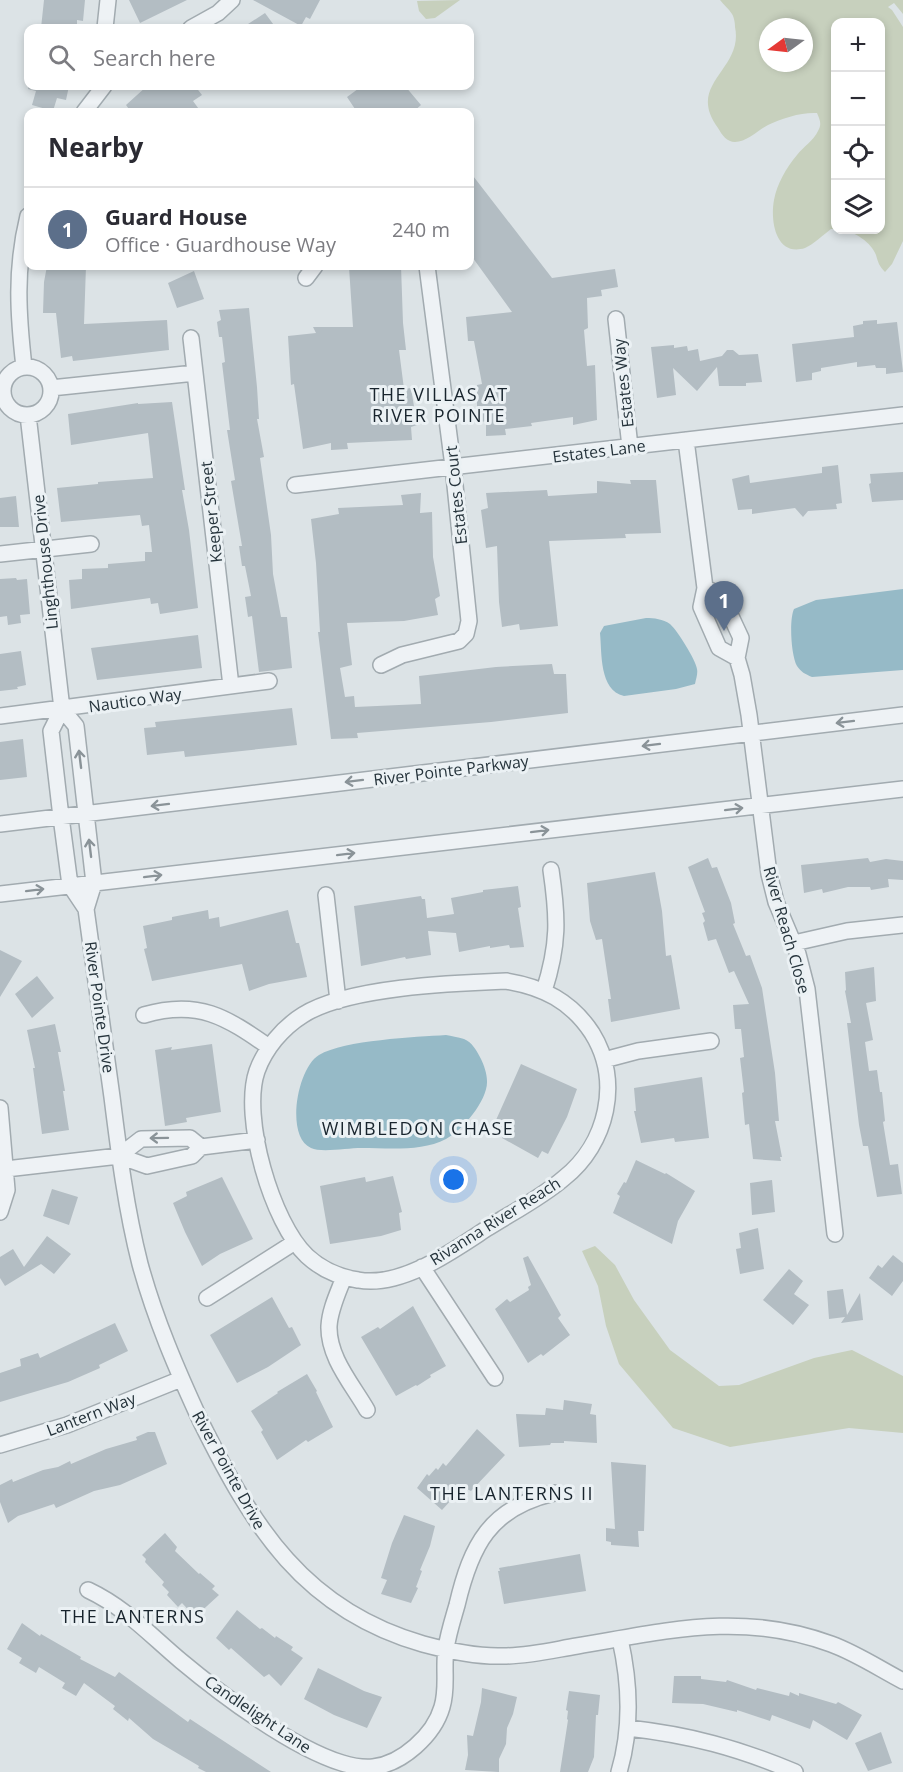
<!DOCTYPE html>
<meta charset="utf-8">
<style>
:root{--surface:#fff;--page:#f2f2f3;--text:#2b2b33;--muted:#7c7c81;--line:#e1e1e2;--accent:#1a73e8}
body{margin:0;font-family:"Open Sans",sans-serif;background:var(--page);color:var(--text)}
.controls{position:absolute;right:18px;top:18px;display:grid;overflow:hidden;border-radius:12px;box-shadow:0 3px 9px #0003}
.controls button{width:54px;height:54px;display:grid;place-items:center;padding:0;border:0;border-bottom:2px solid var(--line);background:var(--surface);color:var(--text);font:30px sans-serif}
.compass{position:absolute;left:759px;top:18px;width:54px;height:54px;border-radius:50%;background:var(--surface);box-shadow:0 3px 9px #0003;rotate:255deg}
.you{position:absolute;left:454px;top:1180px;width:21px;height:21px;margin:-15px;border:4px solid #fff;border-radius:50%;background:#1a73e8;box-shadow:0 0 0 9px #1a73e833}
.badge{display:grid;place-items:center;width:39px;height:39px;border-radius:50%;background:var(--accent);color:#fff;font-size:20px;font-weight:700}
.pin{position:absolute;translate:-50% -50px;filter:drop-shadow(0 2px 3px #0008)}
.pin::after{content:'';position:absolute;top:32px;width:21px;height:18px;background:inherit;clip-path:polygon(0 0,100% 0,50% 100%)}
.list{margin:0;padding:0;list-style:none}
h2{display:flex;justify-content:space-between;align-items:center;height:78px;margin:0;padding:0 24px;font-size:26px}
h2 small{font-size:20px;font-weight:400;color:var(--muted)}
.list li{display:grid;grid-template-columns:39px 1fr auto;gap:18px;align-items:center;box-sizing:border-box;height:84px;padding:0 24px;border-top:2px solid var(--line)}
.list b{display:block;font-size:22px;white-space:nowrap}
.list p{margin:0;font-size:20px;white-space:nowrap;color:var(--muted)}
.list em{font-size:20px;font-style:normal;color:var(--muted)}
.icon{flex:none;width:33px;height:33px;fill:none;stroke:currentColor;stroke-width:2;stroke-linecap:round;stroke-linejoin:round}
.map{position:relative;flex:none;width:903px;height:1772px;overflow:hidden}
.search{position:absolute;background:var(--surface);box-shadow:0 3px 9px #0003;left:24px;top:24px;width:450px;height:66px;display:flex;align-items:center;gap:15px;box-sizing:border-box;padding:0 21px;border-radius:12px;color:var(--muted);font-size:22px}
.panel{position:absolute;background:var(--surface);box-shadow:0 3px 9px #0003;left:24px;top:108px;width:450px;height:162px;border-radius:12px}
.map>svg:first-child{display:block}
</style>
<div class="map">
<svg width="903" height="1772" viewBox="0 0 903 1772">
<rect width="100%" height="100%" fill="#dce3e6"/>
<path fill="#c7d0bd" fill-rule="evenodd" d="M460 0 435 18 426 19 419 11 417 1Z
M720 0H903V14L894 3 888 7 892 10 903 27V241L892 264 885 272C879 266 878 262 876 255 871 242 855 232 842 230H880V22H836L835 229H831C823 235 814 244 805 248 776 257 770 221 774 200 777 184 786 168 797 155 803 147 814 140 818 131 822 124 820 120 817 113 802 112 782 118 768 125 758 130 747 142 735 142 727 142 722 135 718 128 685 83 744 70 735 27 735 23 734 17 732 14 729 9 723 4 720 0ZM768 27H804V63H768Z
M595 1246 615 1265 634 1300 670 1350 719 1386 739 1385 814 1358 852 1350 903 1376V1433L849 1428 730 1447 673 1428 619 1364 606 1326 598 1286 582 1251Z"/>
<path fill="#96bac7" d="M903 589V670L812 677C805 674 801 672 797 666 791 655 789 620 794 609L816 600Z
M646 618C654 618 663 619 670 624 677 630 696 660 697 669 698 674 696 679 695 684L676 689 624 696C599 690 602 653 600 633L604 626Z
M446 1035C451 1036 458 1037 464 1039 472 1042 477 1051 481 1059 484 1065 487 1074 487 1081 488 1100 463 1130 446 1139 421 1152 388 1148 361 1148 348 1148 321 1153 311 1148 285 1137 297 1068 319 1055 344 1040 416 1037 446 1035Z"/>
<path fill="#b3bdc3" d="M44 0H85L83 21 77 20V28H41Z
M129 0H187L140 23Z
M253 0H320L310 19 306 17 301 26Z
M265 13 276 28H242Z
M29 86H69L66 100 57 98 53 111 32 105 36 91 28 89Z
M147 86H195L202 95 193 101 201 112H131L126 105Z
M362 86H405L421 105 413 112H357L347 97Z
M470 172 552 278 615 269 618 287 601 290 602 296 587 298 588 328 584 330 587 366 595 365 597 420 573 425V417L531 423 532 426 505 429 506 435 486 436V421L477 423V385L482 384 474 341H468L466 317 512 312 470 254Z
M47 266H86L84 324 167 320 169 350 73 361 72 356 61 358 56 313H43L44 282Z
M366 266H401L403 323 406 350H399L404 389 411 388 417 425 411 427 412 440 347 443 348 449 331 450V443L303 449 294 384 291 385 288 336 316 333 313 327H353L349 267Z
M194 271 204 299 177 308 168 283Z
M249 308 257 387 259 419H257L264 457 260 458 271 535 273 574 281 617H287L292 668 259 672 252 616 248 617 245 597 251 596 245 566H242L239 546H242L231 481 235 480 227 430H230L222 363 225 362 222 337H219L217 322 221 320 219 310Z
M877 320V324L897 322 903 372 886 374V368H876L875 365 857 367V362L821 368V371L812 373V380L796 382 792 344 854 337 853 326 863 324V321Z
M674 345V348L687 346 688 351 698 349 700 361 722 356 727 350H733L739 355 758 354 762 382 746 383V386H719L717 367 697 391 673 368 676 395 657 398 651 347Z
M172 402 185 490H182L189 530 198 608 160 614 158 603 151 604 150 598 71 609 69 580 82 579V569L108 568V564L145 561V552H152L149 525 142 526 140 515 61 522 57 488 98 484V482L153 478 148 433 71 445 68 414 138 403V404Z
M838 465 842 503 836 504 837 509 808 511 803 517 795 508 752 514V509L738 510 732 479 749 475 750 483 822 473V467Z
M903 472V500L872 502 869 484 871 483 870 474Z
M630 480H656L661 533 625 534 626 538 549 541 558 626 520 630 519 624 502 627 499 602 497 546 486 548 481 510 488 508 486 493 547 490 548 496 597 493V481L631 484Z
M421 493 420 513 432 512 433 557 440 596 435 599 438 615 404 621 347 623 352 665 340 668 345 697 354 696 355 707 421 704 419 676 496 667 552 664 554 674H566L568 713 491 722 357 733 358 738 331 739 318 632H320L316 563 311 519 339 514 338 508 403 505 401 495Z
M16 496 19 527H0V498Z
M16 578 17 580 27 579 30 614 20 615 21 623 8 625 7 616 0 617V579Z
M198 635 202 668 97 680 91 648Z
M21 651 26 685 17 687 18 689 0 691V654Z
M292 708 297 745 185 757 184 751 147 755 144 728 156 727 155 722Z
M23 739 27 777 0 780V742Z
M708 858 712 868 717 867 731 903 735 923 733 924 746 956 750 955 762 988 775 1073 779 1121H775L782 1157H780L781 1161 753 1159 749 1124 745 1125 742 1093 744 1092 740 1058 744 1057 741 1029H735L733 1005 749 1004 734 971 729 973 716 939 708 941 703 923 705 921 702 913 705 912 688 867Z
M868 858 870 862 886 859 903 861V880L888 879 889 887 871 890 870 887H848L823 893 822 889 804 893 801 865Z
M655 872 662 911 666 956 671 955 680 1009 611 1022 608 999H611L602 939 596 940 590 921 587 883Z
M518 886 521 907 518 908 524 947 510 948 509 945 490 948V946L459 952 456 933 428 931 431 955 406 959 405 957 361 966 354 906 421 896 422 899H425L427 918 454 914 451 898 483 892V890Z
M208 910 209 919 219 917 220 927 288 910 296 943H299L307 977 269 984 249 991 242 964 152 981 144 949 147 948 143 926 172 920V917Z
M0 950 22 961 0 997Z
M874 967 876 1001 866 1003 873 1040 865 1042 869 1071 877 1070 880 1092H882L885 1121 883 1122 890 1165 898 1164 902 1194 877 1197 868 1146H863L859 1125 847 1023H851L845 991 846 990 845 972Z
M37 976 54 998 32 1018 15 994Z
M55 1024 61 1052H58L65 1091H63L69 1130 42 1134 33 1068H35L27 1030Z
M212 1044 221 1112 186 1118 187 1122 165 1126 155 1050 172 1047 171 1050Z
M521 1064 577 1089 567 1117 548 1154 542 1151 538 1158 502 1138V1134L492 1129Z
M702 1077 709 1138 675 1142 674 1138 641 1143 634 1111H636L634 1088Z
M636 1160 665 1174 666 1173 695 1191 678 1221 672 1244 613 1213 620 1196 617 1194 624 1182 626 1183Z
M393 1176 402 1212 399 1213 401 1230 381 1236 330 1244 320 1186 365 1177 366 1182Z
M222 1177 253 1239 220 1254 202 1266 185 1232 173 1203 187 1196 186 1192Z
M772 1180 775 1212 752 1215 750 1183Z
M52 1189 78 1197 69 1225 43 1216Z
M758 1228 764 1269 740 1274 736 1249 741 1248 739 1233Z
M47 1236 71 1254 54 1274 41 1264 5 1286 0 1278V1257L13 1249 24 1267Z
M893 1255 903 1263V1281L892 1296 869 1278 878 1265 882 1268Z
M528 1256 561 1315 558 1318 570 1335 543 1356 541 1354 528 1363 495 1309 507 1299 510 1302 529 1290 528 1287 531 1285 523 1258Z
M789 1269 803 1281 794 1294 809 1305 793 1325 763 1300Z
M843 1289 847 1315 860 1293 863 1320 841 1323 845 1317 829 1319 827 1291Z
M272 1297 289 1328 292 1327 301 1345 268 1367 237 1383 210 1335Z
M413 1306 446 1366 430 1375 431 1377 417 1386 416 1385 396 1396 361 1337 378 1327 380 1329Z
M115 1323 128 1351 99 1365 100 1368 68 1382 0 1402V1373L21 1366 20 1359 38 1353 40 1358Z
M307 1374 317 1391 316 1392 333 1427 308 1442 306 1440 277 1460 261 1432 263 1430 251 1411 278 1393 277 1392Z
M564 1400 592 1404 590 1414 596 1415 597 1443 564 1441V1443H551L550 1445 519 1447 516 1414 545 1415 546 1408 563 1410Z
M477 1429 505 1455 471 1491 467 1489 458 1501 453 1498 442 1510 417 1488 427 1474 429 1476 436 1468 438 1470 443 1463 446 1466Z
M148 1432H155L167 1464 120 1485 94 1491 56 1508 54 1504 18 1516 8 1523 0 1502V1485L12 1479 13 1482 43 1470 58 1467 70 1461 71 1464 106 1449 137 1440 136 1437Z
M611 1462 646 1465 644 1531H638L639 1547 611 1545V1542L606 1541V1528L615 1529Z
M404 1515 435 1526 430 1546 420 1570 422 1571 416 1587 418 1588 411 1603 381 1594 387 1580 381 1578 392 1543Z
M165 1533 177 1547 175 1551 199 1574 200 1573 215 1586 212 1589 219 1595 195 1617 182 1603 178 1607 167 1595 169 1592 162 1585 164 1582 145 1562 146 1559 142 1555Z
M580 1554 586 1591 504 1604 498 1571H500L499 1568Z
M237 1610 260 1629 262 1628 275 1638 276 1636 293 1647 291 1650 303 1658 281 1686 269 1674 264 1677 231 1648 229 1650 216 1638Z
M22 1623 40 1636 41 1634 81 1657 80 1659 115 1677 119 1672 188 1722 190 1719 271 1772H206L198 1768 199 1766 153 1739 129 1718 128 1721 113 1709 115 1706 84 1683 76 1696 62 1688 65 1683 39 1667 36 1673 19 1663 22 1658 7 1649Z
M318 1668 364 1691 382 1697 367 1728 334 1715 304 1699Z
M674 1676H701V1679L726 1682 727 1680 756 1690 757 1688 789 1696 790 1692 799 1696V1693L836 1704 838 1702 862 1715 847 1740 813 1720 810 1729 772 1715 770 1721 737 1710V1712L703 1704 672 1703Z
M482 1688 517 1697 513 1714 507 1728 506 1744 499 1759V1772L465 1770 468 1755 467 1735 473 1736 481 1702Z
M569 1691 600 1695 598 1715H596L594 1757 588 1772H560L568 1720 567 1719 568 1711 566 1710Z
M881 1732 892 1763 868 1771 855 1743Z"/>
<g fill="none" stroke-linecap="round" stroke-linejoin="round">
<g stroke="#a2abb0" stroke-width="18">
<path id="minor" d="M105 28 108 0
M191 28 218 13 232 0
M84 112 104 86
M306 278 315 266
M616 319 630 447
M191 338 231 686
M24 367C18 314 15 269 28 216
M3 391a24 24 0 1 1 48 0a24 24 0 1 1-48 0Z
M51 388 195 373
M28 415 62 709 51 731 61 817 70 885 86 909
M686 440 705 588 701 607 719 648 737 658
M295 485 903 415
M0 554 91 544
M705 588 721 595 741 638 737 658 742 675 749 715 769 874 776 902 798 954 807 989 835 1234
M381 665 402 655 459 641 466 634 469 621 453 466 427 266
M62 709 76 726 94 883 86 909C95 971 103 1034 112 1097 119 1153 126 1209 140 1264 155 1319 177 1370 201 1422 253 1527 304 1610 423 1644 449 1651 476 1657 503 1656 528 1656 553 1650 577 1646 667 1631 741 1611 831 1644 856 1653 880 1669 903 1681
M0 716 269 681
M0 824 903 715
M0 894 903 789
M326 895 338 1001
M794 943 847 931 903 925
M506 981C543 987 571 1001 592 1033 622 1081 607 1144 564 1178 541 1198 511 1213 486 1229 451 1252 401 1288 358 1280 339 1277 321 1269 307 1256 272 1223 241 1117 257 1071 265 1049 282 1028 303 1015 347 987 453 983 506 981Z
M544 991C559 944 558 918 551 870
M144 1015C198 999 226 1017 269 1047
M604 1060 638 1051 711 1041
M0 1108 7 1190 0 1212
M119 1156 141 1139 190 1138 201 1147
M6 1169 119 1156 147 1166 192 1156 201 1147 257 1140
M422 1267 495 1378
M344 1277C338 1293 330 1309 329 1326 328 1357 352 1384 367 1410
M207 1298 295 1242
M0 1445 67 1425 181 1379
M88 1590C126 1608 150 1635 181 1661 223 1696 291 1747 342 1763 352 1766 363 1768 373 1767 402 1764 434 1735 442 1707 448 1688 443 1668 446 1649 448 1634 453 1619 457 1605 471 1545 490 1508 554 1493
M628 1728C690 1735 738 1748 795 1772
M619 1772C632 1728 630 1683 620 1639"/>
</g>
<use href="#minor" stroke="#eef2f5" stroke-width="15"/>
</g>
<defs><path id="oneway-shaft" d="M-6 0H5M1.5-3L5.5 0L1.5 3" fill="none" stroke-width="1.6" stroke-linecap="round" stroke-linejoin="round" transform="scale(1.5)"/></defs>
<g stroke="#8a9398">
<use href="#oneway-shaft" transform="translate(845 722) rotate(173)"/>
<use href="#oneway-shaft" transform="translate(651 745) rotate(173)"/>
<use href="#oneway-shaft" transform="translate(80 759) rotate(-97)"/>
<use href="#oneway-shaft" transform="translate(354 781) rotate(173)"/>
<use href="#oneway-shaft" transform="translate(160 805) rotate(173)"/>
<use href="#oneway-shaft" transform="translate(734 809) rotate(-7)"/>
<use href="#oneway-shaft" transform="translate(540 831) rotate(-7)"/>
<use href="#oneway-shaft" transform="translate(90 848) rotate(-97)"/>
<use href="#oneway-shaft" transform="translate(346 854) rotate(-7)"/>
<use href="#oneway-shaft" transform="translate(153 876) rotate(-7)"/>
<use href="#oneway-shaft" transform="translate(35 890) rotate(-7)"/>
<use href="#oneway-shaft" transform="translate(159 1138) rotate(179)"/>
</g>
<g text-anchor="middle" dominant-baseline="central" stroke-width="6" stroke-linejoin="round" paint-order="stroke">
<g font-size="16" fill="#26343c" stroke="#ebf1f4">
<text transform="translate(623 383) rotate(-96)">Estates Way</text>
<text transform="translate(599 451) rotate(-7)">Estates Lane</text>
<text transform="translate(456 495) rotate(-96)">Estates Court</text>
<text transform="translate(211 512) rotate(-96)">Keeper Street</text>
<text transform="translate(45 562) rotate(-96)">Linghthouse Drive</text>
<text transform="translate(135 700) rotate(-8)">Nautico Way</text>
<text transform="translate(451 770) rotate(-7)">River Pointe Parkway</text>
<text transform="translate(787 930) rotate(74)">River Reach Close</text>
<text transform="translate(100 1007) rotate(82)">River Pointe Drive</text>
<text transform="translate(495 1221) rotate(-32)">Rivanna River Reach</text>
<text transform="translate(91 1414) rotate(-21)">Lantern Way</text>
<text transform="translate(229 1470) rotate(61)">River Pointe Drive</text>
<text transform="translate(258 1714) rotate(34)">Candlelight Lane</text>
</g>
<g font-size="18" letter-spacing="1.5" fill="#18242d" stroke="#ebf1f4">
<text x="439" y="394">THE VILLAS AT<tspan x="439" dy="21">RIVER POINTE</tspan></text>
<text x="418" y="1128">WIMBLEDON CHASE</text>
<text x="512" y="1493">THE LANTERNS II</text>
<text x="133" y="1616">THE LANTERNS</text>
</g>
</g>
</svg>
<div class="controls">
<button>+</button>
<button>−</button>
<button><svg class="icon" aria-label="locate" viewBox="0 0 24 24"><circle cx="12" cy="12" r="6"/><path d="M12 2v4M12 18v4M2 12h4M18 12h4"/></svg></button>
<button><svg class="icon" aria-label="layers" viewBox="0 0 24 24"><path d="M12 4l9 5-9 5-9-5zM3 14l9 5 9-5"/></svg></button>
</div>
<svg class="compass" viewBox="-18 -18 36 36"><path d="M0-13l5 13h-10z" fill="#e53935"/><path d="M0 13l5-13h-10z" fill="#7c7c81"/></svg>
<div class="you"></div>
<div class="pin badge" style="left:724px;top:631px;background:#5c6f8a">1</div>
<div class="search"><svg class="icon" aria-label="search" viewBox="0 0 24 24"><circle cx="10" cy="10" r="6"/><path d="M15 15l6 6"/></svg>Search here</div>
<section class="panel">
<h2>Nearby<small></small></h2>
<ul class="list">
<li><span class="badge" style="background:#5c6f8a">1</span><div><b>Guard House</b><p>Office · Guardhouse Way</p></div><em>240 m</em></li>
</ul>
</section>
</div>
